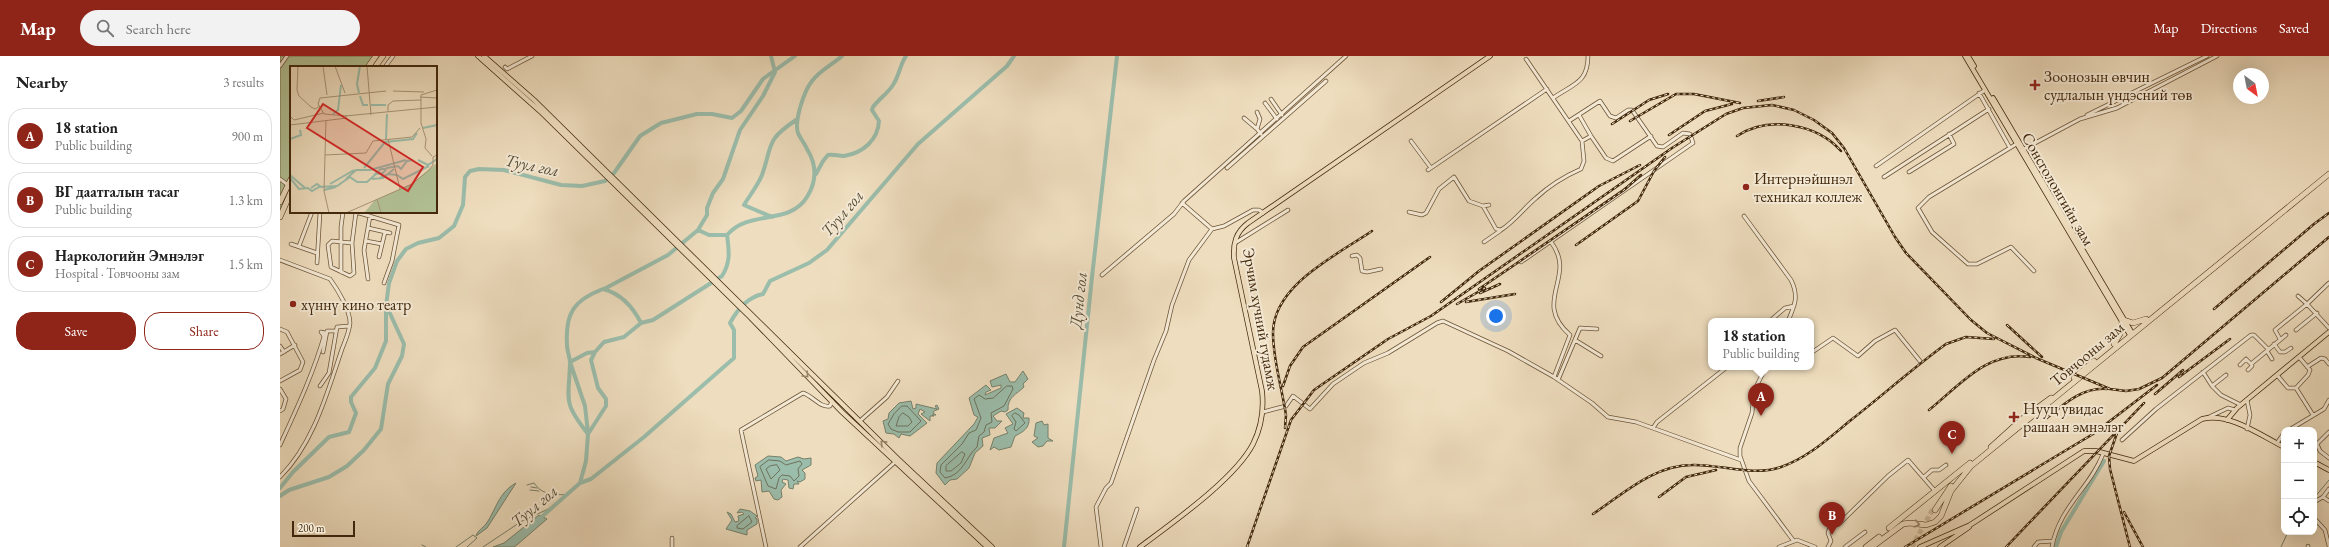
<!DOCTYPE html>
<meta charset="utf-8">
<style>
:root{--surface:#fff;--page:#f2f2f2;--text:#222;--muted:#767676;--line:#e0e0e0;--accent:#8f2418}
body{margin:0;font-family:"EB Garamond",serif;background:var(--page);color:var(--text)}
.controls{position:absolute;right:12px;bottom:12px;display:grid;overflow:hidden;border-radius:8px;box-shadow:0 4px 16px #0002}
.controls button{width:36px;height:36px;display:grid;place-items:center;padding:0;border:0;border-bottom:1px solid var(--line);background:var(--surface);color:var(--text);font:20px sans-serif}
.compass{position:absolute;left:1953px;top:12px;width:36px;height:36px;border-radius:50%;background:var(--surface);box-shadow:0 4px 16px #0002;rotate:148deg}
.scale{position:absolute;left:12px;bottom:10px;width:63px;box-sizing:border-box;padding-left:4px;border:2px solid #42280c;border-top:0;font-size:11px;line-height:14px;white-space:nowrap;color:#42280c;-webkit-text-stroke:3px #f4e9d5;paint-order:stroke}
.you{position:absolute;left:1216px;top:260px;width:14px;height:14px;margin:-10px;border:3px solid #fff;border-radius:50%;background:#1a73e8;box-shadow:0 0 0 6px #1a73e833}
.badge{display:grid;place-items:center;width:26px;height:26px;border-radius:50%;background:var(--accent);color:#fff;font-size:13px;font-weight:700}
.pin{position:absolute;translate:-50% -33px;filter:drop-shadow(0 1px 2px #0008)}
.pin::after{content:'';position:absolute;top:21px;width:14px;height:12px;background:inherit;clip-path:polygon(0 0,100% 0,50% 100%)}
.popup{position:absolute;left:1428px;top:262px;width:106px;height:52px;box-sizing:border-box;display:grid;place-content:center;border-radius:8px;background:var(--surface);filter:drop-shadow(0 1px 3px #0005);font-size:13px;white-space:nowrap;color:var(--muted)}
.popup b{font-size:15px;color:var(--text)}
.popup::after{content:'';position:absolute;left:50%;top:100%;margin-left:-8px;border:8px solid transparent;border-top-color:var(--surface)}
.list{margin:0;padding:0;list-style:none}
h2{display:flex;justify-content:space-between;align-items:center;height:52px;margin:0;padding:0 16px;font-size:17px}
h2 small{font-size:13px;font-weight:400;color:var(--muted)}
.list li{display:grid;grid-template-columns:26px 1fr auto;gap:12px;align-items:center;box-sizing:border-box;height:56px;margin:0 8px 8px;padding:0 8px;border:1px solid var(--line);border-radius:16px}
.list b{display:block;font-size:15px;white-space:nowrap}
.list p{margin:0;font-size:13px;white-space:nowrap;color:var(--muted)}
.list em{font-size:13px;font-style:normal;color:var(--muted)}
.actions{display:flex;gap:8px;padding:12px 16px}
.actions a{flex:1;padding:9px 0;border:1px solid var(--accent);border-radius:16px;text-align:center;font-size:14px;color:var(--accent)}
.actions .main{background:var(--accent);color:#fff}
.icon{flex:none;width:22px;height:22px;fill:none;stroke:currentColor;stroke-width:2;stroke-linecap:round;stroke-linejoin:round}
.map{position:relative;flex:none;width:2049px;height:491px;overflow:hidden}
header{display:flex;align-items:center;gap:24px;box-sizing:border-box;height:56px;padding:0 20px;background:var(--accent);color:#fff}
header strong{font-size:19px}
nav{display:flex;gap:22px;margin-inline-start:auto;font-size:14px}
.search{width:280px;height:36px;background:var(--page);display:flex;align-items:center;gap:10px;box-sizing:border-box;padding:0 14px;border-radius:22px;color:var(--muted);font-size:15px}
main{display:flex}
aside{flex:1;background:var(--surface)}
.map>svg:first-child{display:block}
</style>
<header>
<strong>Map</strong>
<div class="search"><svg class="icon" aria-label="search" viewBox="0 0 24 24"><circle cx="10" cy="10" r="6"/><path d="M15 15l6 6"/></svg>Search here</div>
<nav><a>Map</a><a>Directions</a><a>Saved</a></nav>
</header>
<main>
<aside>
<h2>Nearby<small>3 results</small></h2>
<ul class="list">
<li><span class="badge">A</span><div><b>18 station</b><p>Public building</p></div><em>900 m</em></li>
<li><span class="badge">B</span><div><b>ВГ даатгалын тасаг</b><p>Public building</p></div><em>1.3 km</em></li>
<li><span class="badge">C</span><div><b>Наркологийн Эмнэлэг</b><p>Hospital · Товчооны зам</p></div><em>1.5 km</em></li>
</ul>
<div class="actions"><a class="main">Save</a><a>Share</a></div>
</aside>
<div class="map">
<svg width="2049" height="491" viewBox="0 0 2049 491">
<rect width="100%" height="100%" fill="#eeddbe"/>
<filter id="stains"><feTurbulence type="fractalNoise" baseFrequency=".005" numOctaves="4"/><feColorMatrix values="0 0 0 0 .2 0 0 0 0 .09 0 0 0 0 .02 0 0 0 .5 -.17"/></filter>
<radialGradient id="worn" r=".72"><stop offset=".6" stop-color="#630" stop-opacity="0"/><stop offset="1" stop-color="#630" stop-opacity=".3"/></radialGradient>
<path fill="#b2c296" stroke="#7a7551" d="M0 0H101L93 11H11V131L0 156Z"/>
<path fill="#9bbdab" stroke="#77816b" d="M743 315 748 323 743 328 744 331C737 338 727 341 728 354L725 356 721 355 713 360 717 365H722L715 372H709L710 379 702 382 703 390 695 397 689 412 677 423 670 424 665 429 656 417 657 407 694 368 698 361 694 359 689 342 706 329 711 334 706 336 705 339 721 332V329L712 331 710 325 726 318 730 326H735Z
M631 345 633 353 636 352V348L657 353 655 350 657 349 659 353 654 355 653 357 656 359H652L654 360H650V365L641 358 645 356 640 353 638 358 647 367 630 380 621 378 619 382 614 378 606 377 603 365 608 363 609 357 619 347Z
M737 352 744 357 743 362H749C750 372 743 376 735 380L731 391 719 394 714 391 710 394 714 382 728 377 725 372 733 368 726 358Z
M762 365 764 369 768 368V382L773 385H767L763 390 758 391 752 386 758 382 754 380 756 367Z
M488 400 501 401 506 405 518 401 524 403 531 402V409L522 414 525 417V423L520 426 517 425 519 428H514L513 433 509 432 508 424 503 423 502 426 506 428 501 434 502 441 498 444 494 443 489 435 482 436 481 424 476 425 475 422 478 420 475 409Z
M236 427 207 472 196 480C198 474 202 473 206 468 216 454 218 437 236 427Z
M460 453 470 455 477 460 475 462 477 463V468L467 474V479L446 473 452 464 447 456 451 458 455 466 459 465 458 460 464 458 462 456 457 457Z
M259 459 267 463 238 488 234 491H213L224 487Z"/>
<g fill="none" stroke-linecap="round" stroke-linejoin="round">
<path stroke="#6e725c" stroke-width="1" d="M727 330H732L733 333 724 350 711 357 712 366 706 369 704 376 699 380 697 391C685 402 683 419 665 422L660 416 661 409 682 388 689 377 696 374 701 362 694 343 699 339 705 343 713 342Z
M622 350H627L641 365 630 376H618L611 373 608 368 614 358Z
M623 357 629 361 632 366 628 370H616L619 361Z
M735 357 739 359 745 367 736 375 734 373 736 366 732 360Z
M682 396 685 398 681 407 671 415H666V410Z
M489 404 500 405 506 409 520 405 522 408 518 413 519 420 514 425 510 420 502 419 499 422 496 433 488 430 480 411Z
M497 409 500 414 491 423 486 413 490 410Z
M469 460 472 466 463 473 457 472V470Z"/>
<path stroke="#77816b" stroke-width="1" d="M247 429 254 427C263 440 274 438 288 439
M251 431 257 432
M250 434 259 435
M2034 442 2049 424
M142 489 146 491
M176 491 193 479 197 482 187 491
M203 491 242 465 277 449
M2001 491 2008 476"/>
<path stroke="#9bbdab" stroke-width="4" d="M536 118 543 105 548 99C554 98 558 100 564 100 583 97 598 84 599 65L592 54 593 51C599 43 607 38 613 29 619 20 620 9 626 0
M492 161 464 149C470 139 478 129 482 119 493 88 485 85 516 64
M418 174 429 179H447
M324 233 388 199 418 174 427 159V152L433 137 443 123 460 74 483 40 495 16 491 0
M308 377 305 350 290 306 307 297 315 296
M308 378 326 350V343L318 332 311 304 315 296 324 286 344 281 361 267
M300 427 311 423 364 381 454 302V274L450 267C457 254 468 241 483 238L490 225 529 207 547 194 638 88 727 10 734 0
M0 432 13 416 49 381 69 376 76 357 71 346V341L95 312 106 285V250L109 227 117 205 126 193 138 187 159 182 174 170 183 149 185 121 190 115 199 113 224 114 281 129 302 130 325 125 334 117 360 80 381 67 417 58H432L452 62 461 55 483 23 515 0
M0 440 9 434 49 421 67 410 84 394 101 373 108 328 122 300 124 288 107 251
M258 464 300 427 306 405 308 378C282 345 289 345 290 307 290 301 287 295 287 289 285 257 294 244 323 233 342 238 353 251 361 267L373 264 442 220C451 206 449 194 447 179 470 153 509 170 527 141 537 125 537 109 527 93 525 88 520 82 518 77 514 65 524 35 532 25 540 14 552 9 562 0
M784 491 812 221 837 0
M1776 491 1781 476 1824 405"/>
<path stroke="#ccb99a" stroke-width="5" stroke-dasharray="5 2.5" stroke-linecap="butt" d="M1632 491 1653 453"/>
<g stroke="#6d5538" stroke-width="4.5">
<path id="minor" d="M0 10 7 0
M105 11 113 0
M225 11 227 13 252 0
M1699 37 1730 92
M1273 42C1293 28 1308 27 1308 0
M991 43 1002 59
M985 47 997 63
M977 56 980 63 977 73 981 78
M1299 59 1311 80
M1807 59 1927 0
M964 62 977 73
M1131 85 1151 112
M1302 85 1311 80 1326 102 1333 105 1371 80
M1738 87 1649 141 1638 152 1652 176 1688 208H1697L1731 191 1754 215
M1742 94 1800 63 1837 52 1937 0
M1596 110 1705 34
M947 112 1046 25
M1148 114 1267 33
M1629 116 1674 88 1669 78
M1604 121 1709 53
M0 123 8 129
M902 147 932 173 944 170 973 154H979L983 157
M1203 150 1216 173 1221 174C1235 165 1244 152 1256 142 1269 130 1285 120 1301 113L1304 105 1302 85 1246 3
M76 156 119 169 112 205 104 227
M1129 156 1142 159 1146 157 1159 133 1174 121 1189 145 1203 150 1209 149
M1464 160 1511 224C1519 240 1515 249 1508 265
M88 172 110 177
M86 185 102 188
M1204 186 1220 175
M1271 186C1298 221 1251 245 1290 279L1274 321
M72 187 52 185 48 189 51 211 70 220 74 217 72 187 76 156
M955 187 1008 154
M11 188 37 197
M19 190 32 156
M1072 200 1077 199 1080 202 1082 215 1087 216 1101 213
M99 201 105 176
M0 204 50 223C58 234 70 254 70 267 69 277 65 285 62 293 47 337 34 387 0 421
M1241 206 1413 87 1410 78 1403 77 1383 91 1377 90 1352 54H1348L1336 62 1330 60 1320 45 1289 65
M37 207 40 156
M61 216V171L63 156
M822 219 894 158 904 145 1066 0
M88 223 84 194 90 160
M2049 227 2027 248 2049 272
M1490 265 1505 252 1514 250
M0 273 7 276 23 306 20 314 0 325
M2016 274 2037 257
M2000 283 1995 274 2027 248 2018 240
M1295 284 1321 300
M1994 288 2000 296H2005L2011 292
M0 290 4 296
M1987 295 1992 303
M43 296 47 275H56
M1531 297 1553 282 1578 300 1595 285 1615 274 1640 305
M0 298 15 289
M2019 301 2030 314 2028 319 2016 332 2033 359
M1960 309 1966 303 1971 308 2006 279
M1486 311 1474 335 1472 357 1460 392V400L1469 425 1513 484
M2027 311 2041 302 2045 303 2049 308
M1968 314 1972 310 1971 308
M1923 316 1932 330
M1946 319 1932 330 1941 339 1961 349
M1997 319 2008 332H2016
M1278 324 1300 272 1317 273
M40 330 49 317 57 271 69 270
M0 333 6 343 3 353 0 355
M1967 344 1970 359 1967 373
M983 356 1006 350 1013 340 1030 353 1053 328 1084 307 1108 297 1157 267 1163 265 1228 295 1274 321 1312 347 1328 361 1356 366 1461 404
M1929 361 1948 352 1955 354
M581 364 607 341 618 325
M1373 372 1377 366 1447 311
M2009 374 2044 353 2049 344
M2049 376 2037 388 2040 395 2049 402
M1842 384 1876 353 1971 279H1974L1988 293
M1997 387 2004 377
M0 389C17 352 34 316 45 277L41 276 44 280
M1644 421 1652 414H1659L1666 409
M2043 441 2049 433
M2034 446 2043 441 2049 445
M2034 462 2045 474 2049 490
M392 491V482
M486 491 461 374 523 337C533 340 540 352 550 350L552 345
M520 491 614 407
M821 491 816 451 826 432 831 427 874 304 886 275 892 249 909 204 932 173
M844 491 857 453
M1499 491 1517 484 1535 491
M1548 491 1551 485 1548 477 1550 471 1559 468 1608 420 1628 404 1655 435
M1565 491 1585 476
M1754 491 1758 486 1773 485
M1772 491C1779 451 1810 432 1823 398
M2028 491V490"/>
</g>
<g stroke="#42280c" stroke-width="5.5">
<path id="major" d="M198 0 262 57 470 261 562 356 707 491
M204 0 254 44 618 403 712 491
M1685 0 1850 279
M1688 0 1694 10
M1713 42 1852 277
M1947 364 1957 352 2049 276
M2034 406 2049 414
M860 491C892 467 955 423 973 388 981 372 984 353 982 335L954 202C953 187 956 176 968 167L1210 0
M1640 491 1690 469 1804 395H1816L1854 405 1922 363C1949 356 1980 379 2004 391
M1660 491 1689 471"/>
</g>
<g stroke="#42280c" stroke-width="6">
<path id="highway" d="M88 11 96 0
M95 11 103 0
M0 146 11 123
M0 161 11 136
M1844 264 1853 267 1866 263
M1834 288 1840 278 1842 266
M1794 322 1814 305
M1711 391 1742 363 1771 342
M1655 454 1671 430
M1609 472 1690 407
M1586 491 1599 481
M1592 491 1623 468 1630 467 1646 469 1655 466 1661 460 1671 435 1691 410 2049 118"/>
</g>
<use href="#minor" stroke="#f4e9d5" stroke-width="3"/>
<use href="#major" stroke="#eeddbe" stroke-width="4"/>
<use href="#highway" stroke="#eeddbe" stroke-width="5"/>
<g stroke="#42280c" stroke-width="2.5">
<path id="rail" d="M1478 45 1504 41
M1350 65 1396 38H1414L1460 47
M1332 68 1369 44 1388 38
M1389 79 1425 55 1452 48
M1457 80C1489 59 1537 68 1561 95
M1296 189 1358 145 1374 115 1385 101
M1199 233 1344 134 1361 119
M1200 237 1220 228
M1161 246 1199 215 1319 130 1360 109
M1186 246 1235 238
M1177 248 1205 232
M1934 253 2034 168 2049 157
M1727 269 1762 301
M1899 321 1950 283
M1003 330 1010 310 1023 291 1150 201
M1875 338 1903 314
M1649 354C1679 330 1707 294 1750 301
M1767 362C1785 347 1803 331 1827 333
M1005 372 1006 359C1002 332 993 304 993 277 993 229 1057 199 1092 175
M1837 377 1829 400 1830 413 1850 491
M1379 441 1406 421 1436 414
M1844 456 1863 491
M1313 458C1343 438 1374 409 1412 409 1441 408 1472 421 1501 411 1528 402 1550 381 1571 364 1603 339 1633 312 1666 288L1686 281 1714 283
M967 491 1011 364 1034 334 1108 283 1151 260 1392 92 1446 58 1463 52 1492 49 1514 54 1534 64 1552 77 1564 92 1615 181 1626 197 1691 264 1707 277 1756 302 1830 333 1846 335 1859 333 1882 322 2049 181
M1625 491 1813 378 1877 329
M1726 491 1864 347"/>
</g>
<use href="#rail" stroke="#f4e9d5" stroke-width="1" stroke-dasharray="3" stroke-linecap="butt"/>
</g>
<defs><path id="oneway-chevron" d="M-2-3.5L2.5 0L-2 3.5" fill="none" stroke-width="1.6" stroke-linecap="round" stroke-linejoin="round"/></defs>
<g stroke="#988265">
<use href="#oneway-chevron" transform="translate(526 319) rotate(46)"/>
<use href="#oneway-chevron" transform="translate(603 387) rotate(-135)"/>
<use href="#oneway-chevron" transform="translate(1637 468) rotate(12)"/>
</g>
<g fill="#8f2418" stroke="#f4e9d5" stroke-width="1.5">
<path d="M1753 23h4v4h4v4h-4v4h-4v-4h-4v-4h4z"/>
<circle cx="1466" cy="131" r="4"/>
<circle cx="13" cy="248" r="4"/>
<path d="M1732 355h4v4h4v4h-4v4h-4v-4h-4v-4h4z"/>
</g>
<g text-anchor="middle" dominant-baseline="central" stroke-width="4" stroke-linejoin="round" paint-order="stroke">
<g font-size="16" fill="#42280c" stroke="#f4e9d5" text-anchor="start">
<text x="1764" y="20">Зоонозын өвчин<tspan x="1764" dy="18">судлалын үндэсний төв</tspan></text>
<text x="1474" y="122">Интернэйшнэл<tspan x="1474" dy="18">техникал коллеж</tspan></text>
<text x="21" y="248">хүннү кино театр</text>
<text x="1743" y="352">Нууц увидас<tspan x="1743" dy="18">рашаан эмнэлэг</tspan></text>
</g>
<g font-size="16" fill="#42280c" stroke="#f4e9d5">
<text transform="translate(1778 133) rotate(60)">Сонсголонгийн зам</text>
<text transform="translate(981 263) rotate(80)">Эрчим хүчний гудамж</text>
<text transform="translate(1807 298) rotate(-40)">Товчооны зам</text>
</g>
<g font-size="17" font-style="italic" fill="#584d34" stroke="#f4e9d5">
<text transform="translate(252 109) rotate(12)">Туул гол</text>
<text transform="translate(562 157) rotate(-49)">Туул гол</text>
<text transform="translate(798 244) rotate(-84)">Дунд гол</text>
<text transform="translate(254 450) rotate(-40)">Туул гол</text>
</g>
</g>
<g transform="translate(10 10)">
<rect width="147" height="147" fill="#eeddbe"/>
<path d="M147 97V147H74L85 134 121 118Z" fill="#b2c296"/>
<path fill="none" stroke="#9bbdab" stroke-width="2" d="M69 27 67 18 70 0M70 30 73 39H78M81 39H96M43 48 48 44 51 19M133 62 147 59M0 73 11 69 10 64M96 73 97 48M128 94 138 99 147 93M74 102 95 76 123 73 127 67M0 109 15 122M84 109 91 103H95M0 112 9 123 18 122 22 125 29 121 47 120 60 111 67 116H77L86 108 93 107 97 102 108 100 111 103 117 95 123 94M90 112 98 108 107 109 113 113 139 100M56 113 66 104H80L116 94M82 113 93 112 104 103M40 118 64 104M21 122 27 118 31 121M34 124 46 121"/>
<path fill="none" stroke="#a99577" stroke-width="1" d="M8 0 7 24 9 30 21 41 25 43 30 40M33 0 37 29M45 0 55 27M77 0 81 49M103 25 134 26M130 31 147 32M98 46V39L103 35 131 34M0 50 4 54 34 47M55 50 147 41M57 50 34 48 28 38 30 32 96 25M36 54 34 125 39 147M0 59 57 52M98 73 110 123M136 73 131 57V29L147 24M136 73 135 82 142 90M35 89 76 87 83 75 122 71 130 62M87 133 91 147M56 147 122 118 138 105 143 99V91L147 89"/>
<path fill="#d62828" fill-opacity="0.15" stroke="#d62828" stroke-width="2" d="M33 38 133 101 118 125 17 62Z"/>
<rect width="147" height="147" fill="none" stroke="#42280c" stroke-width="2"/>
</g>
<rect width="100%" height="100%" filter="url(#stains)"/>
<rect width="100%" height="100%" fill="url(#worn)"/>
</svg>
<div class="controls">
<button>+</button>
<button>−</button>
<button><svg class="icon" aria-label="locate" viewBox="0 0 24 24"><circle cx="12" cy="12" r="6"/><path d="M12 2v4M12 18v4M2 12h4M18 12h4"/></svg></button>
</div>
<svg class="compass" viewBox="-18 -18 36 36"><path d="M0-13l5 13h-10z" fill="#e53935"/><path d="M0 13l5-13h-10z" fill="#767676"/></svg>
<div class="scale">200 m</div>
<div class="you"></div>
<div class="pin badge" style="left:1481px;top:360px">A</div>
<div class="popup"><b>18 station</b>Public building</div>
<div class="pin badge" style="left:1552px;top:479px">B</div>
<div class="pin badge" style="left:1672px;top:398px">C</div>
</div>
</main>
